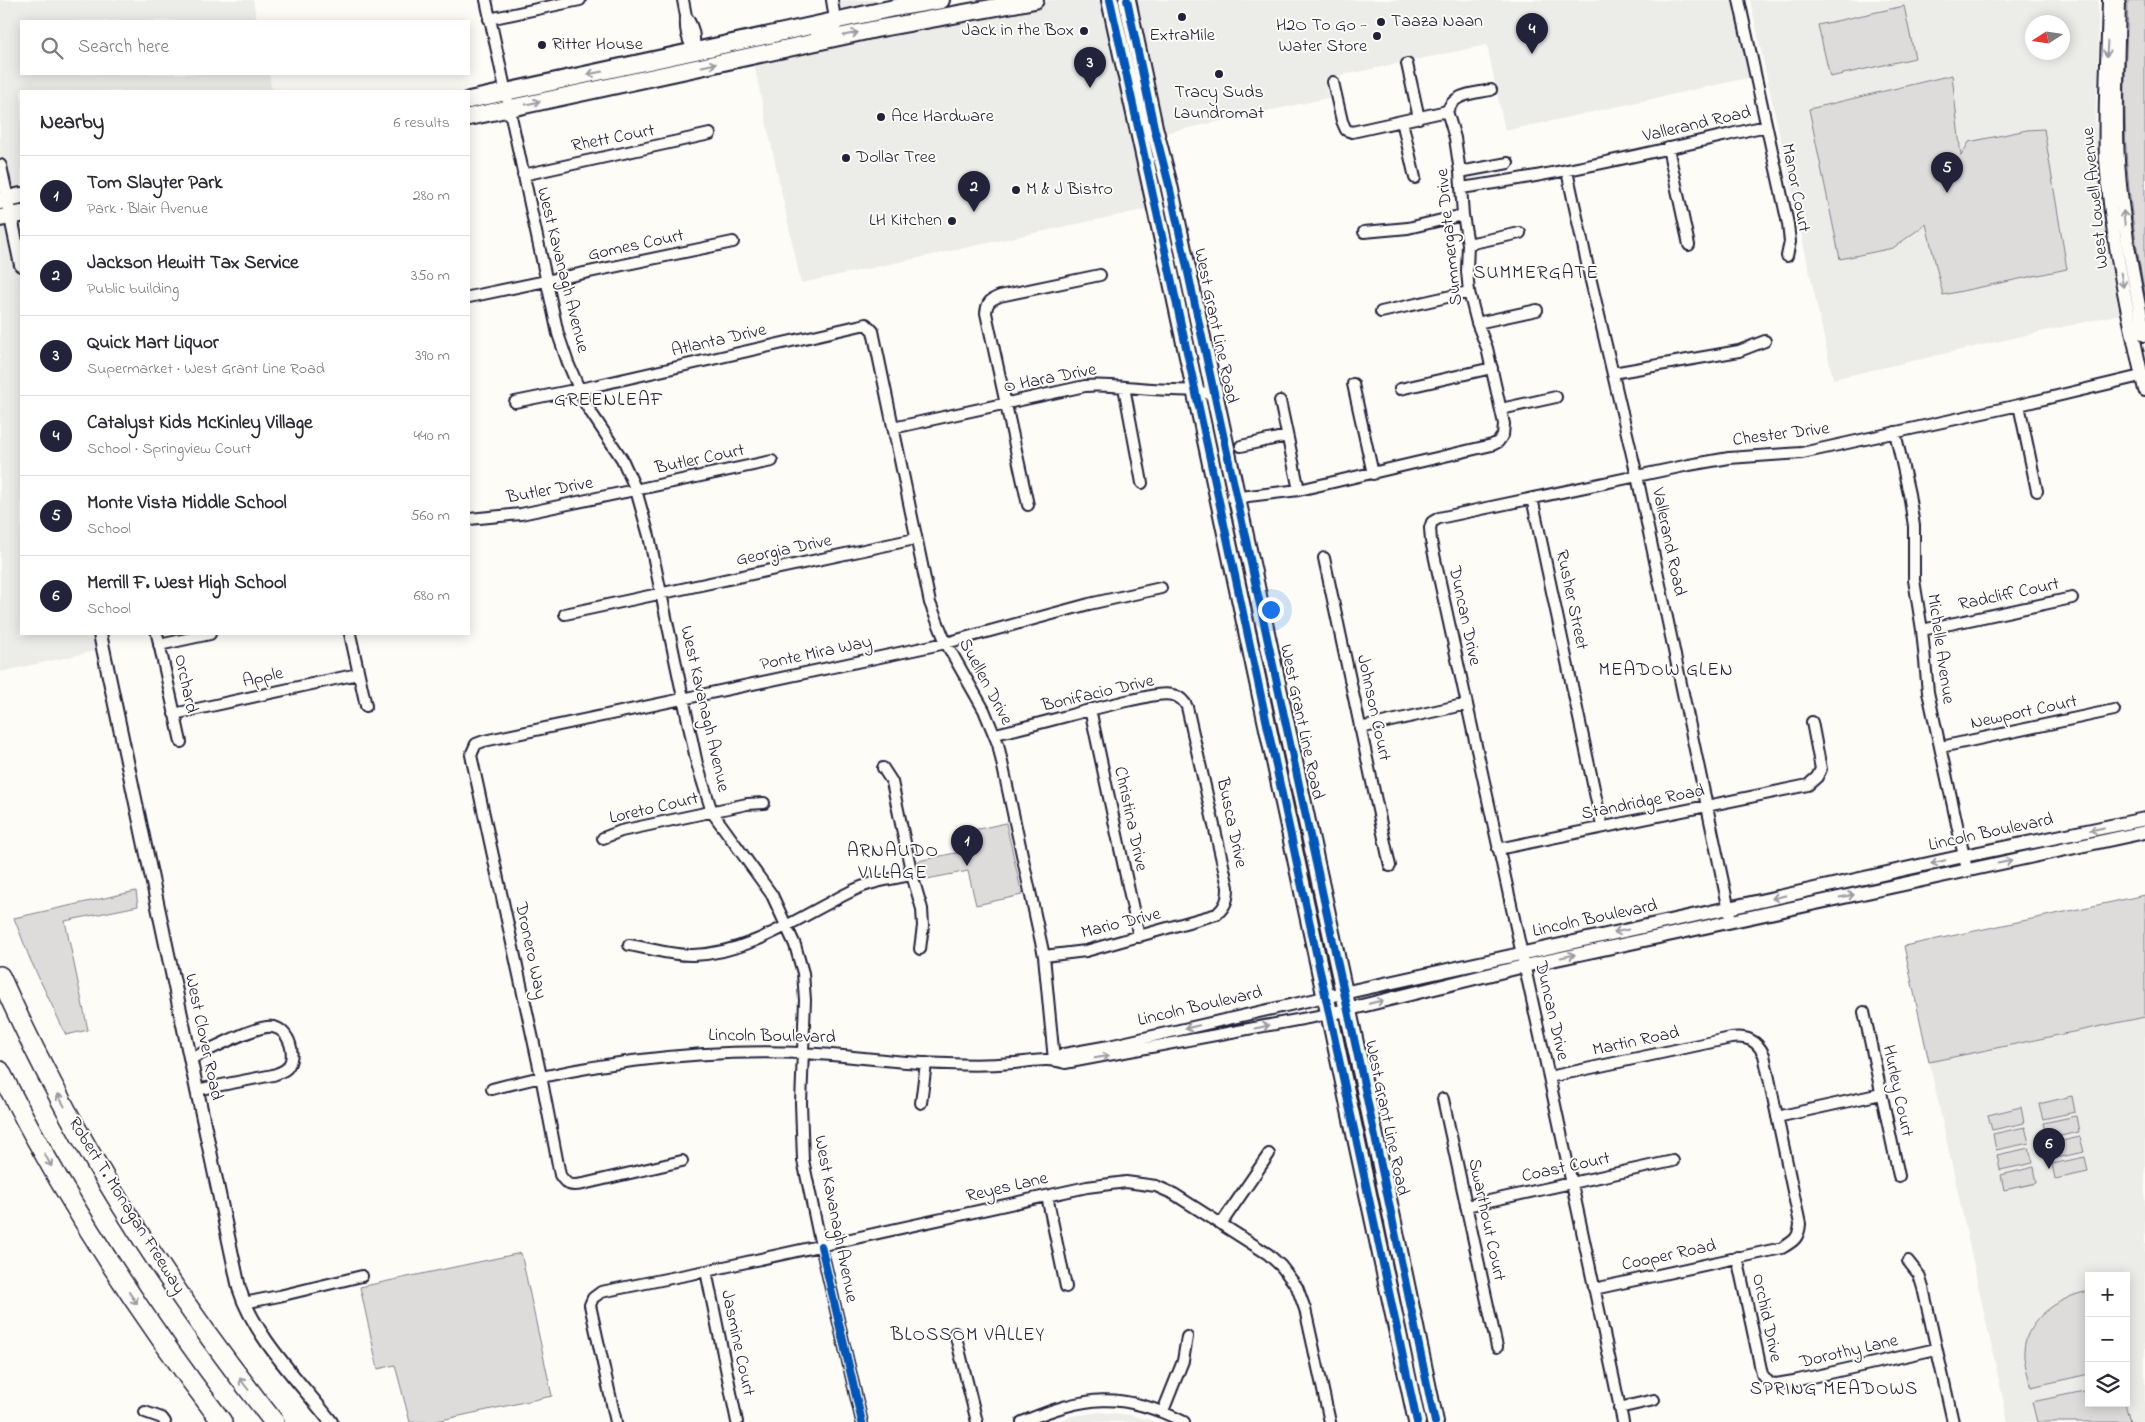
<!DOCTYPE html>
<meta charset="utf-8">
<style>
:root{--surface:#fff;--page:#f7f7f7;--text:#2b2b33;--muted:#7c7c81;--line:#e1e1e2;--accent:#22223b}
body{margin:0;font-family:"Indie Flower",sans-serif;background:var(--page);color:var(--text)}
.controls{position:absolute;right:15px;bottom:15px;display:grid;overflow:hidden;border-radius:0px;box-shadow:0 2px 12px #0003}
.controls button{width:45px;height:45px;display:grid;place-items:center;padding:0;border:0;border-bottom:1px solid var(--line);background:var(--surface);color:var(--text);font:25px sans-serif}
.compass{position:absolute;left:2025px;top:15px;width:45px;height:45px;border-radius:50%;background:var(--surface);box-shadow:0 2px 12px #0003;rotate:258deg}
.you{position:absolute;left:1270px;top:609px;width:18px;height:18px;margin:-12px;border:4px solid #fff;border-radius:50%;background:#1a73e8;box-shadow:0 0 0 8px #1a73e833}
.badge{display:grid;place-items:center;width:32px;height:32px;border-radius:50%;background:var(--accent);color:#fff;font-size:16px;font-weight:700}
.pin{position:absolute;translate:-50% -41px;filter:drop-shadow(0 1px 2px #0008)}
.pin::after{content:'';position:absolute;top:26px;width:18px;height:15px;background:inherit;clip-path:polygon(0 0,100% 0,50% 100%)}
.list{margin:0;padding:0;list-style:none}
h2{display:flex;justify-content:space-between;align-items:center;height:65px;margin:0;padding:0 20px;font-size:21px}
h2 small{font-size:16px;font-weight:400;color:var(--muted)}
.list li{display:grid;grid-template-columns:32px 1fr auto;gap:15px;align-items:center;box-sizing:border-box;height:80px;padding:0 20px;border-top:1px solid var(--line)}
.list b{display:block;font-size:19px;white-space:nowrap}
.list p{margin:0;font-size:16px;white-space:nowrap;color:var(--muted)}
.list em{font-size:16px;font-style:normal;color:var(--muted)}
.icon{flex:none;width:28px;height:28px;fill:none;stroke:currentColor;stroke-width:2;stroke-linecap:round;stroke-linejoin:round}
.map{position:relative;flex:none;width:2145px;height:1422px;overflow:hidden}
.search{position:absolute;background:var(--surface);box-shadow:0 2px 12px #0003;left:20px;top:20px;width:450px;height:55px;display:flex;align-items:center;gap:12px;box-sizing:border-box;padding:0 18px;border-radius:0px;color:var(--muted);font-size:19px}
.panel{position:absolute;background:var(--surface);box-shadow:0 2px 12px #0003;left:20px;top:90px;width:450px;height:545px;border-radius:0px}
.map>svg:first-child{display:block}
</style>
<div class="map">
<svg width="2145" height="1422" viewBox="0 0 2145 1422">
<rect width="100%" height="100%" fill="#fdfcf7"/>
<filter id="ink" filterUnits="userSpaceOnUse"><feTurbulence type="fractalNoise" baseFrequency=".02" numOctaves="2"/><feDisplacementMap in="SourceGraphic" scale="10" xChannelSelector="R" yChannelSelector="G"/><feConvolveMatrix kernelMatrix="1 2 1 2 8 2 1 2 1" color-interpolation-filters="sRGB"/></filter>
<g filter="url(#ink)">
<path fill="#ecece9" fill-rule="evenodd" d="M0 0H253L257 21H21V74H269L272 91H21V193L9 196 21 219V634H105L109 648 0 672Z
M837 0H928L841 17Z
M1050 0H1106L1152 208 801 283 753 60Z
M1132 0H1735L1752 77 1505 131 1487 45 1324 79 1328 98 1160 134Z
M1750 0H2098V72L2095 120 2110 265 2120 314 1833 379ZM2032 22H2062V52H2032Z
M2145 895V1422H2008L1904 946ZM2089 1276H2126V1403H2089Z
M1100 1412 1131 1415 1156 1422H1058L1072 1416Z"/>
<path fill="#dddcdb" stroke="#807f8b" d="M2128 0H2145V295C2134 235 2125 176 2125 115 2124 77 2127 38 2128 0Z
M1904 6 1915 58 1830 77 1818 25Z
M1952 75 1961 156 1969 142 2027 130 2044 129 2067 269 1943 295 1926 224 1893 248 1840 259 1809 109Z
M1006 823 1022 895 976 905 968 871 922 880 918 861 964 851 960 833Z
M136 891 138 906 65 921 88 1030 66 1035 30 959 14 918Z
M2145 895V1017L1929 1062 1904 946Z
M2072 1096 2075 1112 2043 1119 2039 1104Z
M2021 1107 2024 1123 1992 1130 1988 1115Z
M2076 1116 2079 1132 2047 1139 2043 1123Z
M2025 1127 2029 1143 1996 1150 1993 1134Z
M2080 1137 2084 1152 2051 1159 2048 1144Z
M2029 1148 2033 1163 2000 1170 1997 1155Z
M2085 1157 2088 1172 2055 1179 2052 1164Z
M2034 1167 2037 1183 2004 1190 2001 1175Z
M521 1253 552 1396 432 1422H410L395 1365 378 1369 360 1287Z
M2089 1291V1374L2031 1387C2029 1377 2025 1367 2024 1357 2021 1322 2058 1297 2089 1291Z
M2089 1390V1403H2125L2130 1422H2037L2032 1402Z"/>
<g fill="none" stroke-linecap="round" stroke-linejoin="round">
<g stroke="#22223b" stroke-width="14">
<path id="minor" d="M486 0 558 334 568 363 586 405 622 459 636 490 649 536 697 764 712 812 772 895 795 945 803 973 805 1000 801 1103 803 1160 821 1246 862 1422
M683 0 686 16
M1739 0 1788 224 1790 242 1787 256
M686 16C694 28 695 37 694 51 687 39 685 30 686 16Z
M489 19 580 0
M816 34 830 30 836 26 832 0
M1407 64 1419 118
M1333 82 1342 121 1346 130 1352 132 1447 111
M1447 111C1455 93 1472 94 1491 90
M1402 121 1415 178
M1668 148 1689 245
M1567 171 1590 277 1637 476 1730 915
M1460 172 1508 163
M523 175 710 134
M1461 188C1564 174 1665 149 1766 126
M1364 232 1408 228 1463 215
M1468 244 1520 233
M469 297 733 242
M1381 312 1469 292
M1477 323 1537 310
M1613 373 1739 351 1765 341
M1353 384 1373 474
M1124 387 1142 483
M1400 389 1492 368
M1280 401 1299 490
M515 402 594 386 866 324 873 331 930 603 946 643 984 710 998 744 1044 956 1054 1060
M2019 405 2037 491
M1501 409 1556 397
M893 428 1085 386C1108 384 1129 388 1152 389 1176 391 1190 388 1214 395
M1895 432 1909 494 1914 526V580L1922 630 1928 692 1967 870
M1241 446 1287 436
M1232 498 1299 490 1492 445 1498 442 1503 435 1504 424 1487 348 1477 323 1469 292 1467 271 1468 244 1463 215 1460 172 1455 138 1447 111
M1532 498 1602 826
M1028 505 986 313C987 302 990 300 1000 296L1100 275
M469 519 521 514 772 461
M1324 558 1390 866
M565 614 915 539
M1922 630 2072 598
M157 634 181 742
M350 634 366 706
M159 645 210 634
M1090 709 1139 937
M174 714 358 674
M1360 728 1467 704
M995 734C1041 724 1085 710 1131 700 1144 698 1160 692 1173 695 1180 697 1184 700 1187 707L1228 887C1228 899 1226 906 1217 914L1086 951 1044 956
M1941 747 2114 710
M883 768 892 782 912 875 922 909 923 926 920 949
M603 838 621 831 747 804 764 803
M1498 849 1808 785 1817 777 1821 769 1812 722
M629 945C649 948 672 956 693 955 751 953 799 917 850 892 869 882 890 879 912 875
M1864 1012 1899 1176
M190 1059C208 1051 257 1024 273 1027 290 1030 297 1056 287 1068 283 1072 278 1073 273 1075L196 1090
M1054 1060 1064 1054 1109 1046 1325 997
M1549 1077 1731 1038C1747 1036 1757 1040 1764 1055L1800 1224C1799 1238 1794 1241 1782 1248L1594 1289
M492 1089C594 1062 696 1049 802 1053 851 1055 899 1064 948 1064 970 1065 991 1065 1013 1063 1030 1062 1048 1057 1065 1063L1329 1014
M1443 1099 1497 1347
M921 1103 926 1063
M1777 1117 1881 1094
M682 1161 583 1184C571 1186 567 1186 560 1175L541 1076 471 755 476 744 484 741 946 643 1089 604 1161 588
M1047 1196 1066 1287
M1466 1206 1673 1161
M1221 1224 1269 1154
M1737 1257 1762 1374 1769 1383 1776 1384 1794 1381 1936 1349
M1908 1261 1919 1275 1923 1288 1953 1422
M706 1271 737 1422
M244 1303 279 1296 362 1276
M955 1333 977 1422
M1619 1408 1654 1400
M1163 1411 1183 1361 1187 1337
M145 1412 162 1418 165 1422
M616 1422 590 1305 593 1298 601 1292 706 1271 1087 1187 1126 1182 1156 1186 1174 1194 1268 1254 1281 1266 1297 1287 1305 1309 1330 1422
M1022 1422C1085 1396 1121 1390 1184 1422
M1623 1422 1549 1077 1431 541 1430 528 1432 522 1439 518 1689 465 1729 458 1802 453 2019 405 2145 375"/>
</g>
<g stroke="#22223b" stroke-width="16">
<path id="tertiary" d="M2109 0C2108 54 2104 107 2106 160 2111 238 2128 315 2145 390
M2119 0C2118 54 2115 107 2118 161 2122 220 2133 277 2145 335
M0 166 21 265
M100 634 239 1288C254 1337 300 1382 331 1422
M1325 997 1964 856 2145 819
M1329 1014 1524 966 2145 832"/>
</g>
<g stroke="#22223b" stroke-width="20">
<path id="primary" d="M1110 0 1167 259 1417 1422
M1127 0 1154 127 1169 185 1363 1080 1435 1422
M469 100 894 8 941 0
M469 117 876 29 1035 0
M0 201 21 196
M0 218 21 214"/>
</g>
<g stroke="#22223b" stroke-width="22">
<path id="motorway" d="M0 976C71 1136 166 1286 274 1422
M0 1071C62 1195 138 1312 222 1422"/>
</g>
<use href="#minor" stroke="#fdfcf7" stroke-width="10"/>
<use href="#tertiary" stroke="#fdfcf7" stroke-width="12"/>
<use href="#primary" stroke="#fdfcf7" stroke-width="16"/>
<use href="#motorway" stroke="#fdfcf7" stroke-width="19"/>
<g stroke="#fdfcf7" stroke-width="11">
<path id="cycleway" d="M1110 0 1167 259 1417 1422
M1127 0 1154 127 1169 185 1363 1080 1435 1422
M821 1246 862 1422"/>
</g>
<use href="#cycleway" stroke="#0057b8" stroke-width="8"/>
</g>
<defs><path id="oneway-shaft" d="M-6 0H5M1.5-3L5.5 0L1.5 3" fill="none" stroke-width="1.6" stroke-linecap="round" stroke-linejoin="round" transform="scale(1.25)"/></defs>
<g stroke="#9a9aa2">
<use href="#oneway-shaft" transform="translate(851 34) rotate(-12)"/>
<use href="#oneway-shaft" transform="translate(2107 49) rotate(93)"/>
<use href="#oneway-shaft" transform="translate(709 65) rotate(-12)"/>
<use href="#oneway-shaft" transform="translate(595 73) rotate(168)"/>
<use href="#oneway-shaft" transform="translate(533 103) rotate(-12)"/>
<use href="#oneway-shaft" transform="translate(2124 218) rotate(-96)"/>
<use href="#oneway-shaft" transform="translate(2122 280) rotate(80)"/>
<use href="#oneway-shaft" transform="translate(2097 829) rotate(168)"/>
<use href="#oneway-shaft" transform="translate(1938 862) rotate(167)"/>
<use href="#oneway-shaft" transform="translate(2005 862) rotate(-12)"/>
<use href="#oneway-shaft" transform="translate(1847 896) rotate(-12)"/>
<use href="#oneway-shaft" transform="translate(1779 897) rotate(167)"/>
<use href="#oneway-shaft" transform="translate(1621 931) rotate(168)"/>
<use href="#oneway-shaft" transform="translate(1568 956) rotate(-12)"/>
<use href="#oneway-shaft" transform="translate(1376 1002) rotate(-14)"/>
<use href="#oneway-shaft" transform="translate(1192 1027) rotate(167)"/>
<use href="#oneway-shaft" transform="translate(1262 1027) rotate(-11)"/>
<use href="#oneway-shaft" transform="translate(1102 1057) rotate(-9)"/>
<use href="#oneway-shaft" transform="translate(61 1100) rotate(-119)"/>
<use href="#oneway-shaft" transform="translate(48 1160) rotate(61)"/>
<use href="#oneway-shaft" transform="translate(133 1298) rotate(56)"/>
<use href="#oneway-shaft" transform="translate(244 1384) rotate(-127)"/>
</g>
</g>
<g fill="#22223b" stroke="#fdfcf7" stroke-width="2">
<circle cx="1182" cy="17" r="5"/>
<circle cx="1381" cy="22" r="5"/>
<circle cx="1084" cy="31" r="5"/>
<circle cx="1377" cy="36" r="5"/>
<circle cx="542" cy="45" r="5"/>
<circle cx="1219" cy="74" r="5"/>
<circle cx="881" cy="117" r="5"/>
<circle cx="846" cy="158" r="5"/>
<circle cx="1016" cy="190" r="5"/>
<circle cx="952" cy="221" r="5"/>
</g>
<g text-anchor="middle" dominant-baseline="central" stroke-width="4" stroke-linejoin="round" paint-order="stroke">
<g font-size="18" fill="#22223b" stroke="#fdfcf7" text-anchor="start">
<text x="1391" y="22">Taaza Naan</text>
<text x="1367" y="26" text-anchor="end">H2O To Go -<tspan x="1367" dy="21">Water Store</tspan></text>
<text x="1074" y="31" text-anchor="end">Jack in the Box</text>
<text x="1182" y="36" text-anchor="middle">ExtraMile</text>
<text x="552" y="45">Ritter House</text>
<text x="1219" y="93" text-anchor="middle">Tracy Suds<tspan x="1219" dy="21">Laundromat</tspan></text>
<text x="891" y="117">Ace Hardware</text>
<text x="856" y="158">Dollar Tree</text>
<text x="1026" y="190">M &amp; J Bistro</text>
<text x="942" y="221" text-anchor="end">LH Kitchen</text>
</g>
<g font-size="18" fill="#22223b" stroke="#fdfcf7">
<text transform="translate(1697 125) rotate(-13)">Vallerand Road</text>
<text transform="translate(613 139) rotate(-11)">Rhett Court</text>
<text transform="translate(1795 188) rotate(79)">Manor Court</text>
<text transform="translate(2096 198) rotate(-96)">West Lowell Avenue</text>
<text transform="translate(1450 237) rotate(-96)">Summergate Drive</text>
<text transform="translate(636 246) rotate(-12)">Gomes Court</text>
<text transform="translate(562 270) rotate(76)">West Kavanagh Avenue</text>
<text transform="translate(1215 326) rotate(78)">West Grant Line Road</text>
<text transform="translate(719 341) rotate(-13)">Atlanta Drive</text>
<text transform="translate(1050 379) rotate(-11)">O Hara Drive</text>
<text transform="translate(1781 435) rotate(-7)">Chester Drive</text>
<text transform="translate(700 460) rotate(-12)">Butler Court</text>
<text transform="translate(550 491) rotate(-10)">Butler Drive</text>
<text transform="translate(1668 542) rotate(78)">Vallerand Road</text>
<text transform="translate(784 551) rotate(-12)">Georgia Drive</text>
<text transform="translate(2009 595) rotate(-12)">Radcliff Court</text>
<text transform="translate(1571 600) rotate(78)">Rusher Street</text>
<text transform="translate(1464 616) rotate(78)">Duncan Drive</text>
<text transform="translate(1940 649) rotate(82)">Michelle Avenue</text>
<text transform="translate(816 654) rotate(-12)">Ponte Mira Way</text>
<text transform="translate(263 678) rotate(-12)">Apple</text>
<text transform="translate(985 682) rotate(62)">Suellen Drive</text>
<text transform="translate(185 684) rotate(78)">Orchard</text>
<text transform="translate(1098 694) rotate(-13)">Bonifacio Drive</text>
<text transform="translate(1373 708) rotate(78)">Johnson Court</text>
<text transform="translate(704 709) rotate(77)">West Kavanagh Avenue</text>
<text transform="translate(2024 713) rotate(-12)">Newport Court</text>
<text transform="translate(1301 722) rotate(78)">West Grant Line Road</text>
<text transform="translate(1643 803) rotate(-11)">Standridge Road</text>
<text transform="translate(654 809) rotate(-13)">Loreto Court</text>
<text transform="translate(1130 819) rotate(78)">Christina Drive</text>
<text transform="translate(1231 823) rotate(78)">Busca Drive</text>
<text transform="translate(1991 833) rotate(-12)">Lincoln Boulevard</text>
<text transform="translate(1595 919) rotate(-12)">Lincoln Boulevard</text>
<text transform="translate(1121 924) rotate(-14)">Mario Drive</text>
<text transform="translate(530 951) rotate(78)">Dronero Way</text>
<text transform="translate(1200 1007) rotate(-13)">Lincoln Boulevard</text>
<text transform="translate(1551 1011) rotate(77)">Duncan Drive</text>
<text transform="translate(203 1037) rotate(78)">West Clover Road</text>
<text transform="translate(772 1037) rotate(1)">Lincoln Boulevard</text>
<text transform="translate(1636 1042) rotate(-12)">Martin Road</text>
<text transform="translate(1897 1091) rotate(78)">Hurley Court</text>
<text transform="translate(1386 1118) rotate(78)">West Grant Line Road</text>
<text transform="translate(1566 1168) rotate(-12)">Coast Court</text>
<text transform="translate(1007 1188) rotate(-13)">Reyes Lane</text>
<text transform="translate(126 1206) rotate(58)">Robert T. Monagan Freeway</text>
<text transform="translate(835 1219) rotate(79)">West Kavanagh Avenue</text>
<text transform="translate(1486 1220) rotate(78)">Swarthout Court</text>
<text transform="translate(1669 1256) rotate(-12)">Cooper Road</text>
<text transform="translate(1766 1318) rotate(78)">Orchid Drive</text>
<text transform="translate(737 1343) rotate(78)">Jasmine Court</text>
<text transform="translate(1849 1352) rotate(-13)">Dorothy Lane</text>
</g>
<g font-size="19" letter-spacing="1" fill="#22223b" stroke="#fdfcf7">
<text x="1536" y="273">SUMMERGATE</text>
<text x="609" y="400">GREENLEAF</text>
<text x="1666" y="670">MEADOW GLEN</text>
<text x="893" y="851">ARNAUDO<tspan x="893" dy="22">VILLAGE</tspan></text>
<text x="968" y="1335">BLOSSOM VALLEY</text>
<text x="1834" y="1389">SPRING MEADOWS</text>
</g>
</g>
</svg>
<div class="controls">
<button>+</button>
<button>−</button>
<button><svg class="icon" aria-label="layers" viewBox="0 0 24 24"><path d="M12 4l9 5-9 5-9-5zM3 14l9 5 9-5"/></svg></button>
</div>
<svg class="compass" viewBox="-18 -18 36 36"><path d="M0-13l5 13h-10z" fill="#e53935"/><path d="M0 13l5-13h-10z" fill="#7c7c81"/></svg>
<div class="you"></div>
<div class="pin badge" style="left:967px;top:866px">1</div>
<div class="pin badge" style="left:974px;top:212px">2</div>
<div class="pin badge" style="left:1090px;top:88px">3</div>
<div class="pin badge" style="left:1532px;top:54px">4</div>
<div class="pin badge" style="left:1947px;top:193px">5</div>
<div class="pin badge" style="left:2049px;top:1169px">6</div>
<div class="search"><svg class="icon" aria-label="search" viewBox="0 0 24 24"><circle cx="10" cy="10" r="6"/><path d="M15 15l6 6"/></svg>Search here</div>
<section class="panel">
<h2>Nearby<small>6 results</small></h2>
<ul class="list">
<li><span class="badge">1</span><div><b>Tom Slayter Park</b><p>Park · Blair Avenue</p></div><em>280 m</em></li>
<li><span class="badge">2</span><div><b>Jackson Hewitt Tax Service</b><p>Public building</p></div><em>350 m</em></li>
<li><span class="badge">3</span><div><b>Quick Mart Liquor</b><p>Supermarket · West Grant Line Road</p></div><em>390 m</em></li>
<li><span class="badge">4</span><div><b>Catalyst Kids McKinley Village</b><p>School · Springview Court</p></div><em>440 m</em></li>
<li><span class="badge">5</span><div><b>Monte Vista Middle School</b><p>School</p></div><em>560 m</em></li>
<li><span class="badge">6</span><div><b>Merrill F. West High School</b><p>School</p></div><em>680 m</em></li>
</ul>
</section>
</div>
